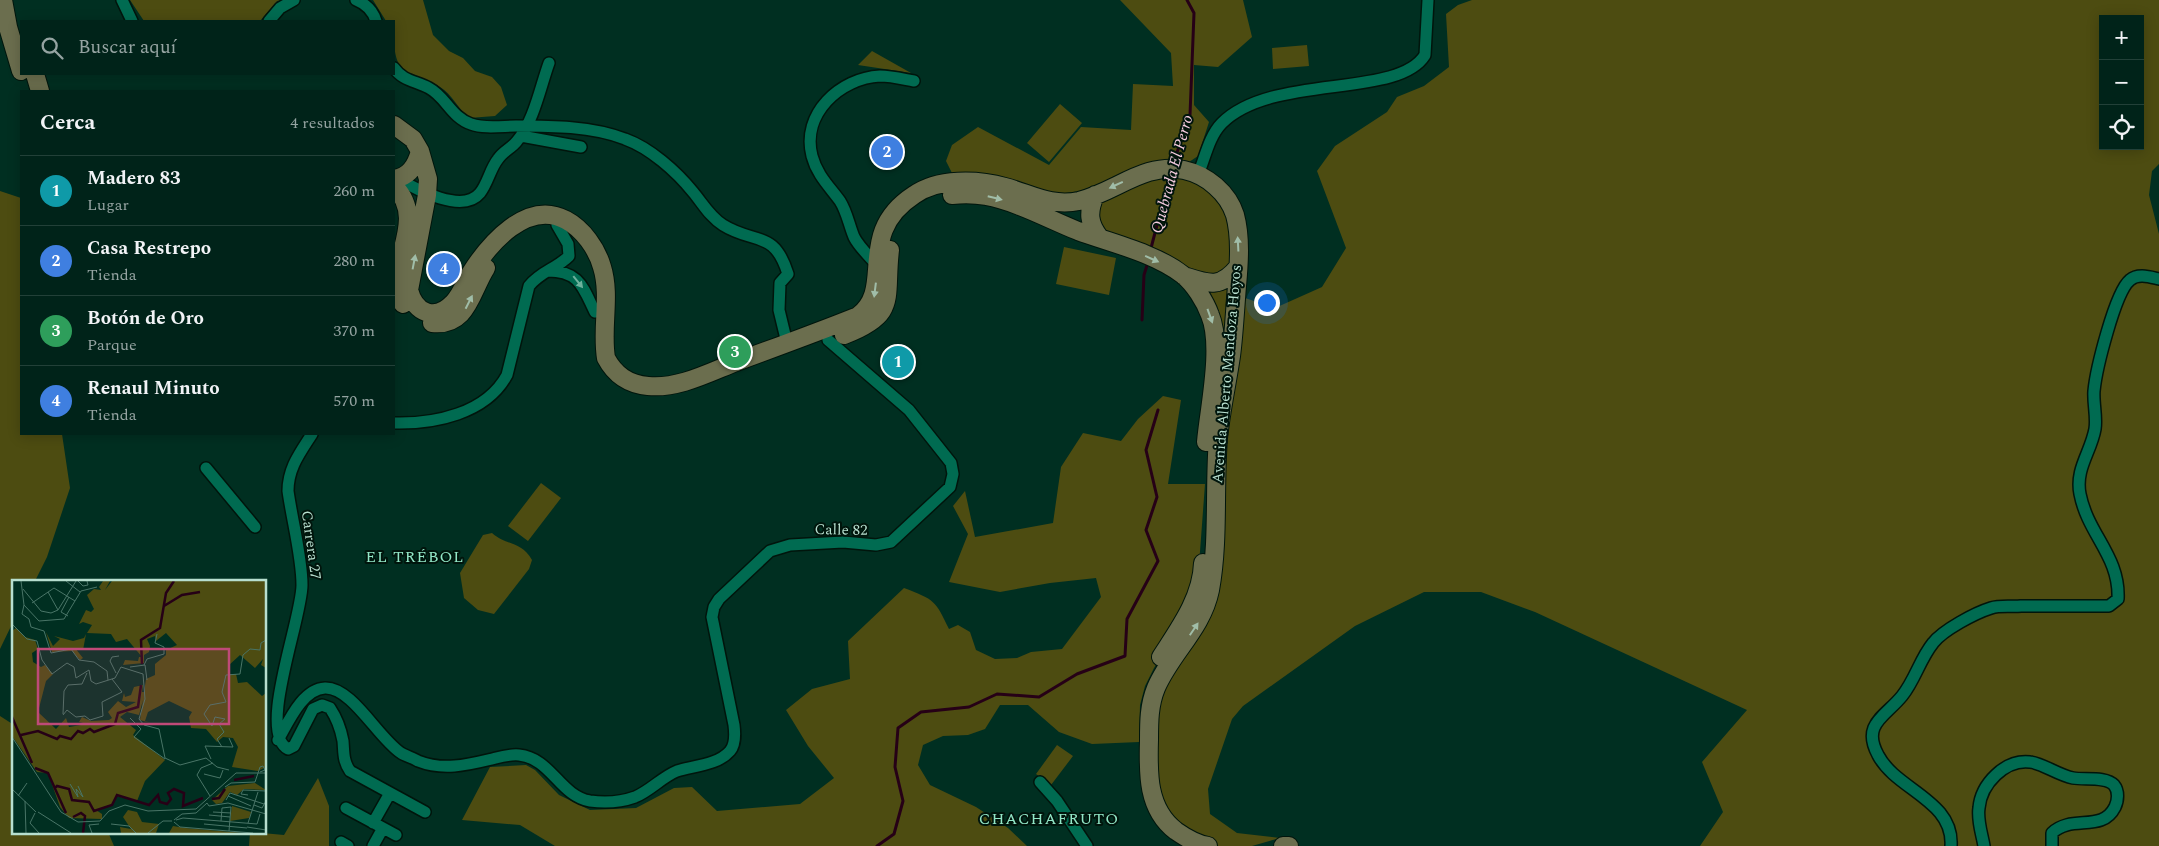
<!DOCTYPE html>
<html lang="es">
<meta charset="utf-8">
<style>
:root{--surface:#002319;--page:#0a2b22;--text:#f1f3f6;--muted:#95a4a2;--line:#224038;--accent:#fa8fc7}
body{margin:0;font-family:Spectral,serif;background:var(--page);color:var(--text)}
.controls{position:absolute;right:15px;top:15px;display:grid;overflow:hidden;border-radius:0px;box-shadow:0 2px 12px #0003}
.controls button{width:45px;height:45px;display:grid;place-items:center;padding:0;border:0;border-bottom:1px solid var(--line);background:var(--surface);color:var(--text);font:25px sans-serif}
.you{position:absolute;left:1266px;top:302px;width:18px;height:18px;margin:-12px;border:4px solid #fff;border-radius:50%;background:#1a73e8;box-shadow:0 0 0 8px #1a73e833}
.badge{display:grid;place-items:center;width:32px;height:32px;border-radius:50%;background:var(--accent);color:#fff;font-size:16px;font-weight:700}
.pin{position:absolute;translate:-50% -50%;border:2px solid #fff;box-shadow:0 1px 5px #0006}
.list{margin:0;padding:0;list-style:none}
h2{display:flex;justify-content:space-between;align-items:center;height:65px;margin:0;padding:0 20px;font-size:21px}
h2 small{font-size:16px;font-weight:400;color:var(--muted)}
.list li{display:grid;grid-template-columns:32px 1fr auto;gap:15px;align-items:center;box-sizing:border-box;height:70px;padding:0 20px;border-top:1px solid var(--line)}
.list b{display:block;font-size:19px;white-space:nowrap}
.list p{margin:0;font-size:16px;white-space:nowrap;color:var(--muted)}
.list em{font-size:16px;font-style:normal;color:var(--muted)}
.icon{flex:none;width:28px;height:28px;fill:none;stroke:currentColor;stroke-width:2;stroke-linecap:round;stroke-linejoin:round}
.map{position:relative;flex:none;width:2159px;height:846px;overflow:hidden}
.search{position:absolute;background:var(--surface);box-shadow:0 2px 12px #0003;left:20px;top:20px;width:375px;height:55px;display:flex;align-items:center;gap:12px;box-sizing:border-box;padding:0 18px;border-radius:0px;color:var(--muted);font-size:19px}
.panel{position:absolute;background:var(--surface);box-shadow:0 2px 12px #0003;left:20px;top:90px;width:375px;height:345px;border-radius:0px}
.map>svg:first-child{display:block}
</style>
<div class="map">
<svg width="2159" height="846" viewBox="0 0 2159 846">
<rect width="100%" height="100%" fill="#002f21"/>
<path fill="#4d4c11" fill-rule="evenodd" d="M130 0H282L277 1 260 21H144Z
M373 0H423L433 35 449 51 463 58 475 71 492 77 501 87 507 105 495 116 469 118C458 109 452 94 440 87 432 82 423 82 415 78 391 69 394 42 394 21H386Z
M1120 0H1243L1252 37 1218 67 1194 65V105L1209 122 1198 156 1189 162 1160 160 1080 191 1052 195 953 175 946 161 952 145 978 127 1049 165 1081 127 1131 130 1133 84 1173 86 1171 53Z
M1472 0H2159V164L2152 171 2149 195 2159 234V846H1700L1723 812 1702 762 1747 710 1535 612 1481 592H1424L1355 626 1243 706 1232 719 1208 789 1210 814 1237 833 1280 838 1252 846H1208L1168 824 1148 768 1150 709 1199 622 1218 442 1239 296 1275 308 1322 287 1346 248 1317 171 1335 146 1387 112 1397 97 1424 86 1449 67 1446 14 1458 5ZM2103 19H2140V146H2103Z
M1307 45 1309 66 1273 69 1272 48Z
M872 51 911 73 858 65Z
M1060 104 1082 123 1049 162 1027 143Z
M1156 174 1189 178 1206 185 1230 216 1232 269 1204 277 1098 229V199Z
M0 191 21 198V434H62L70 488 47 557 35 581H14V620L0 649Z
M1064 247 1116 258 1109 295 1056 284Z
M1232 282 1228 335 1219 374 1199 285Z
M1163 396 1181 400 1168 484H1205L1197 592 1187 616 1154 668 1145 686 1140 705 1139 742 1092 744 1059 732 1028 705H1000L985 729 968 735 943 736 923 745 918 765 930 785 976 807 1008 828 1027 846H555L520 825 462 820 490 767 526 765 535 770 559 795 590 810 636 808 674 788 692 787 717 811 800 804 834 778 808 746 786 710 812 689 850 679 848 641 904 588C935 600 935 600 949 629L958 625 970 632 976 650 995 659 1017 658 1031 652 1062 649 1101 597 1096 578 1050 583 1000 592 949 582 968 534 953 506 965 491 975 537 1053 523 1061 467 1083 433 1121 441 1138 419Z
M541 483 561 498 528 541 508 526Z
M492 533C507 546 521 541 532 560L529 569 494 614 478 610 464 598 460 573 483 535Z
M0 716 14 725V832H108L114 846H0Z
M1057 745 1073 756 1051 785 1036 774Z
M318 778 329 806V846H249L250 832 284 835Z"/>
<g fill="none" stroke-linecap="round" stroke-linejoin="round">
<path stroke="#260016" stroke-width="3" d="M1173 164 1190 115 1194 13 1187 0
M1150 252 1170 175
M1142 320 1144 275 1148 262
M877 846 894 834 903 801 895 767 898 728 921 712 969 707 997 694 1039 697 1077 674 1125 656 1127 619 1158 561 1146 530 1157 497 1146 450 1158 410"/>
<g stroke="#00150c" stroke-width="14">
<path id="street" d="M122 0 132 21
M356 0C366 4 373 11 376 21
M269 21 280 8 294 0
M394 68C403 81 416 81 429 88 446 97 451 117 471 124 484 129 503 126 516 126 551 126 592 126 625 139 650 148 676 171 693 192 703 204 710 217 723 225 755 245 774 229 788 274L780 283 779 310 787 343
M521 136 581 147
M1198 175C1205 158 1209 136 1222 123 1272 73 1398 99 1425 55L1428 0
M399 179C417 190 463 214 480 193 488 183 490 169 498 159 503 151 512 148 517 141 534 121 540 88 549 63
M876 264C869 256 859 247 854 237 849 225 847 212 840 201 829 186 817 175 812 156 801 114 840 78 880 76 891 76 903 79 914 81
M548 271C580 271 583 288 595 312
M394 423C434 424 486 414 507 375L529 286C541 271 556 269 569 256L568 244 557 225
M312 434C300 453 288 468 288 491 292 520 302 557 302 585 302 619 257 732 288 749L294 746 313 709 322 705 330 708C336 717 341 730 343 741 344 753 343 761 350 771L425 812
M206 468 255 527
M278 740C288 723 302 689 325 688 352 687 378 738 401 753 406 756 413 758 418 761 443 771 467 765 492 759 500 757 510 754 519 755 551 758 560 796 590 801 604 803 621 802 635 797 650 791 662 777 677 771 693 766 718 765 730 751 736 744 735 733 734 725L712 617 714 607 719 599 770 551 790 545 843 542 876 545 891 542 950 487 953 474 951 463 909 410 828 340
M1040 782 1057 801 1087 846
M346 808 396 835
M373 823 390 793
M341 842 348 846
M373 846 383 828
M1951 846C1954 800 1896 790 1878 755 1861 724 1886 716 1902 696 1915 680 1920 659 1933 643 1943 630 1975 613 1991 608 2000 605 2012 607 2021 606 2050 606 2080 606 2109 606L2118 599C2120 556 2088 535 2080 494 2075 469 2091 452 2095 429 2097 417 2093 403 2094 391 2096 370 2115 292 2130 280 2138 273 2150 277 2159 279
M1984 846C1982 834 1977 820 1979 808 1981 784 2005 759 2030 762 2042 763 2058 775 2073 778 2084 780 2106 776 2114 785 2119 791 2118 801 2115 807 2102 833 2072 814 2052 833V846"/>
</g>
<g stroke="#00150c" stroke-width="20">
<path id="primary" d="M3 0 8 27 21 71
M35 74 40 91
M394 125 413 139 420 151 428 179 427 195 409 290C415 313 435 322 453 303 461 295 465 283 470 274 489 244 527 199 566 220 583 229 597 249 602 267 611 296 601 328 606 358 615 375 628 384 648 386 678 389 708 373 736 362 777 347 818 332 858 316 896 288 854 234 914 195 938 178 977 179 1005 187 1031 194 1051 207 1079 201 1116 192 1144 162 1184 170 1207 175 1228 193 1235 215 1241 237 1239 264 1237 286 1235 309 1234 333 1231 356 1227 383 1221 410 1218 438 1214 488 1219 541 1210 590 1202 629 1171 653 1156 688 1149 705 1149 722 1149 740 1148 773 1147 809 1176 831 1186 838 1196 844 1208 846
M394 179C409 177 416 166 420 151
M394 186C431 223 380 268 403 304
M952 195C963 194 975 194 986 196 1018 202 1048 219 1078 231 1111 243 1155 253 1183 275 1194 284 1205 301 1210 315 1223 346 1209 408 1206 442
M1095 195C1088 212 1088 223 1100 238
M1184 276C1209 284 1220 289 1238 267
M432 323C468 327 471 291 486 268
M844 335C899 314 884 299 890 250
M1161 657C1179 629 1202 598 1203 563
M1283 846H1289"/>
</g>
<use href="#street" stroke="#006b51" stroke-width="11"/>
<use href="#primary" stroke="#6b6e4e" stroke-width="18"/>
</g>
<defs><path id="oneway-solid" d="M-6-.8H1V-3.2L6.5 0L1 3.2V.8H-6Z" transform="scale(1.25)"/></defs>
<g fill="#a0bda8">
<use href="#oneway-solid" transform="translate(1116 185) rotate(155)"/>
<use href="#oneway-solid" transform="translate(995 198) rotate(14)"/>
<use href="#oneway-solid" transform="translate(1238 244) rotate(-93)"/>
<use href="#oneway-solid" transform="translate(1152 259) rotate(24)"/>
<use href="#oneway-solid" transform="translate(414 262) rotate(-79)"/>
<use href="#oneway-solid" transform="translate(875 290) rotate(97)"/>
<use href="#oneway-solid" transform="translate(469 302) rotate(-63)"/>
<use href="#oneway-solid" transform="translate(1210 316) rotate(70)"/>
<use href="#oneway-solid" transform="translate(1194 629) rotate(-56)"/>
</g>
<use fill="#6eb19d" href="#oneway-solid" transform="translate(578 282) rotate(51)"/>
<g text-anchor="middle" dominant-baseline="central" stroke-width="4" stroke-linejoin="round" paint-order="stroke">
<g font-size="15" fill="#b7dfcf" stroke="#00150c">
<text transform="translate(1227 374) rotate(-85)">Avenida Alberto Mendoza Hoyos</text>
<text transform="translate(841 530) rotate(1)">Calle 82</text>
<text transform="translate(311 545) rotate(82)">Carrera 27</text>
</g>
<g font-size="16" font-style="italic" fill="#f5ccdf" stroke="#00150c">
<text transform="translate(1172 174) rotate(-75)">Quebrada El Perro</text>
</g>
<g font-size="16" letter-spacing="1" fill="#92e7c7" stroke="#00150c">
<text x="415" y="557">EL TRÉBOL</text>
<text x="1049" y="819">CHACHAFRUTO</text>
</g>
</g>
<g transform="translate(12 580)">
<rect width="254" height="254" fill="#002f21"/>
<path d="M91 1H98L93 10 100 1H254V88L249 85 251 79 243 88 228 75 216 86 218 94H224L226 103 235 102 250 116 254 113V187L246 191 220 187 226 167 221 158 211 157 205 162 194 149 179 148 177 137 180 132 157 121 136 132 133 141 139 143 128 140 134 99 143 95V84L154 75V70L165 65 154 53 144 61 143 56 135 59 138 66 137 72 132 75V83L111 85 113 80 126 81 127 77H130L115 59 104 62 99 54 75 53 80 45 71 42 67 44 74 30 79 32 82 29 75 15 82 9 89 10 87 7ZM4 48 13 57 23 60 26 69 20 73 21 82 29 87 33 85 41 94 34 101 26 132 44 149 54 138 57 147 75 144 67 142 70 137 79 141 97 140 100 138 96 132 106 121 114 127 124 122 110 121 112 113 113 117 119 115 122 107 131 105 130 112H133L127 135 115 132 108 137 124 150 121 155 153 180 133 201 125 221 104 216 100 225 84 230 90 234V239L57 238 48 227 36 193 25 192 0 156V51ZM34 52 41 66 48 59 42 56 61 61 72 58 74 54 71 70 63 68 71 78 68 80 60 71 40 72ZM243 203 254 210 232 209 225 215 218 212 210 223 204 224 200 220 216 206ZM220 226 239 232 237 238 218 241ZM116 230 125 232 130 242 147 244 144 253H109L108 247 119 249 111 237ZM161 246 173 248 230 253H157Z" fill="#4d4c11"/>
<path fill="none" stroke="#260016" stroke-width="2.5" d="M152 26 170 15 188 12M130 84 129 60 148 48 154 13 162 1M0 137 20 183M9 155 26 151 45 159 48 156 59 159 66 151 71 153 78 149 82 152 103 144 106 133 126 127 129 105M23 188 36 193 54 233M222 200 242 196M42 209 45 206 57 209 60 220 77 222 82 231 100 225 105 215 137 225 146 215 148 222 155 224 159 219 156 213 162 209 172 213 171 226 191 218M200 219 207 218 213 209M61 237 69 233 73 236 71 253"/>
<path fill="none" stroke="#497567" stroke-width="1" d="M9 1 12 25 27 41 52 39 69 11 85 7M54 1 68 12M66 1 71 6 76 5 75 1M42 8 63 21M11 9 29 31 39 33 46 30M36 12 46 30M20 23 42 8M12 25 10 34 17 39 19 47 32 51 39 73 59 69 67 80 82 82 95 91 96 100M46 30 64 1M56 36 49 32 57 17M0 44 15 59 25 61 30 80 40 94 55 83 62 87 64 98 77 90 79 101 84 104 103 98 109 87 131 94 133 119 127 139 132 145 147 149 153 178 168 185 194 178 205 187 217 190M132 85 135 79 152 74V67L143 63 145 54M118 87 133 85 135 100M104 93 98 81 100 77 107 76M51 134 52 111 56 105 70 104 75 93M51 135 55 130 64 137 73 136 78 140 91 136 90 122 110 112 100 99M118 138 129 149 122 157 153 179M0 157 49 232 66 242 88 241 97 231 113 225 136 231 184 229 224 193H254M210 167 205 159 212 152 207 144 213 139 203 137 200 146 192 134 198 125 214 122 210 112 214 95 228 94 231 75 238 69 248 70 249 63 254 60M199 179 193 166 221 167 217 158M192 194 208 198 211 190M58 204 66 217 64 209 71 217 66 206M213 207 219 203 243 202 248 187 251 186 253 190 248 192M0 209 24 232M236 215 229 214 231 210 254 211M6 216 15 203M198 216 185 195 189 188 201 183M216 216 239 226M214 220 218 213 252 224M13 221 14 253M242 225 250 228 254 221M26 232 59 253M201 232 219 233M23 233 18 243 27 253M197 235 218 237M162 240 170 234 184 233 195 223 197 226 216 223 254 234M164 240 171 238 245 244 248 234M209 241 210 228 219 227 217 251M162 242 168 247 241 253M236 243 246 212M99 244 117 246 124 253M192 244 235 248M235 247 254 250M80 253 77 245 87 244M136 253 151 241H160"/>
<path fill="#bf4a78" fill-opacity="0.15" stroke="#bf4a78" stroke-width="2.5" d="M26 69H217V144H26Z"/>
<rect width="254" height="254" fill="none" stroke="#b7dfcf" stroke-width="2.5"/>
</g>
</svg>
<div class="controls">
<button>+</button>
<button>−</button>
<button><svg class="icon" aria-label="locate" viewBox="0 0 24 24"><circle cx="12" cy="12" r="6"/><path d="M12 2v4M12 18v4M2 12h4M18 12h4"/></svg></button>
</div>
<div class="you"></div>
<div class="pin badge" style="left:898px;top:362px;background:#0f9aa8">1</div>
<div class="pin badge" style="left:887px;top:152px;background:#3f7fe0">2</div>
<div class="pin badge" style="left:735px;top:352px;background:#2e9e5b">3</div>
<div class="pin badge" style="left:444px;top:269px;background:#3f7fe0">4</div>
<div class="search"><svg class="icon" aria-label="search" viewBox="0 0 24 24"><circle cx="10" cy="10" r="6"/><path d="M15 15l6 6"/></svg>Buscar aquí</div>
<section class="panel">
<h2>Cerca<small>4 resultados</small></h2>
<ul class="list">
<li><span class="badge" style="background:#0f9aa8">1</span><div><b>Madero 83</b><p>Lugar</p></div><em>260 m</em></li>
<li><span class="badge" style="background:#3f7fe0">2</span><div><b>Casa Restrepo</b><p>Tienda</p></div><em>280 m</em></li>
<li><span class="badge" style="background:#2e9e5b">3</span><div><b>Botón de Oro</b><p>Parque</p></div><em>370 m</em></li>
<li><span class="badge" style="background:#3f7fe0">4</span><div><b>Renaul Minuto</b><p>Tienda</p></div><em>570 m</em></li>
</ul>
</section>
</div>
